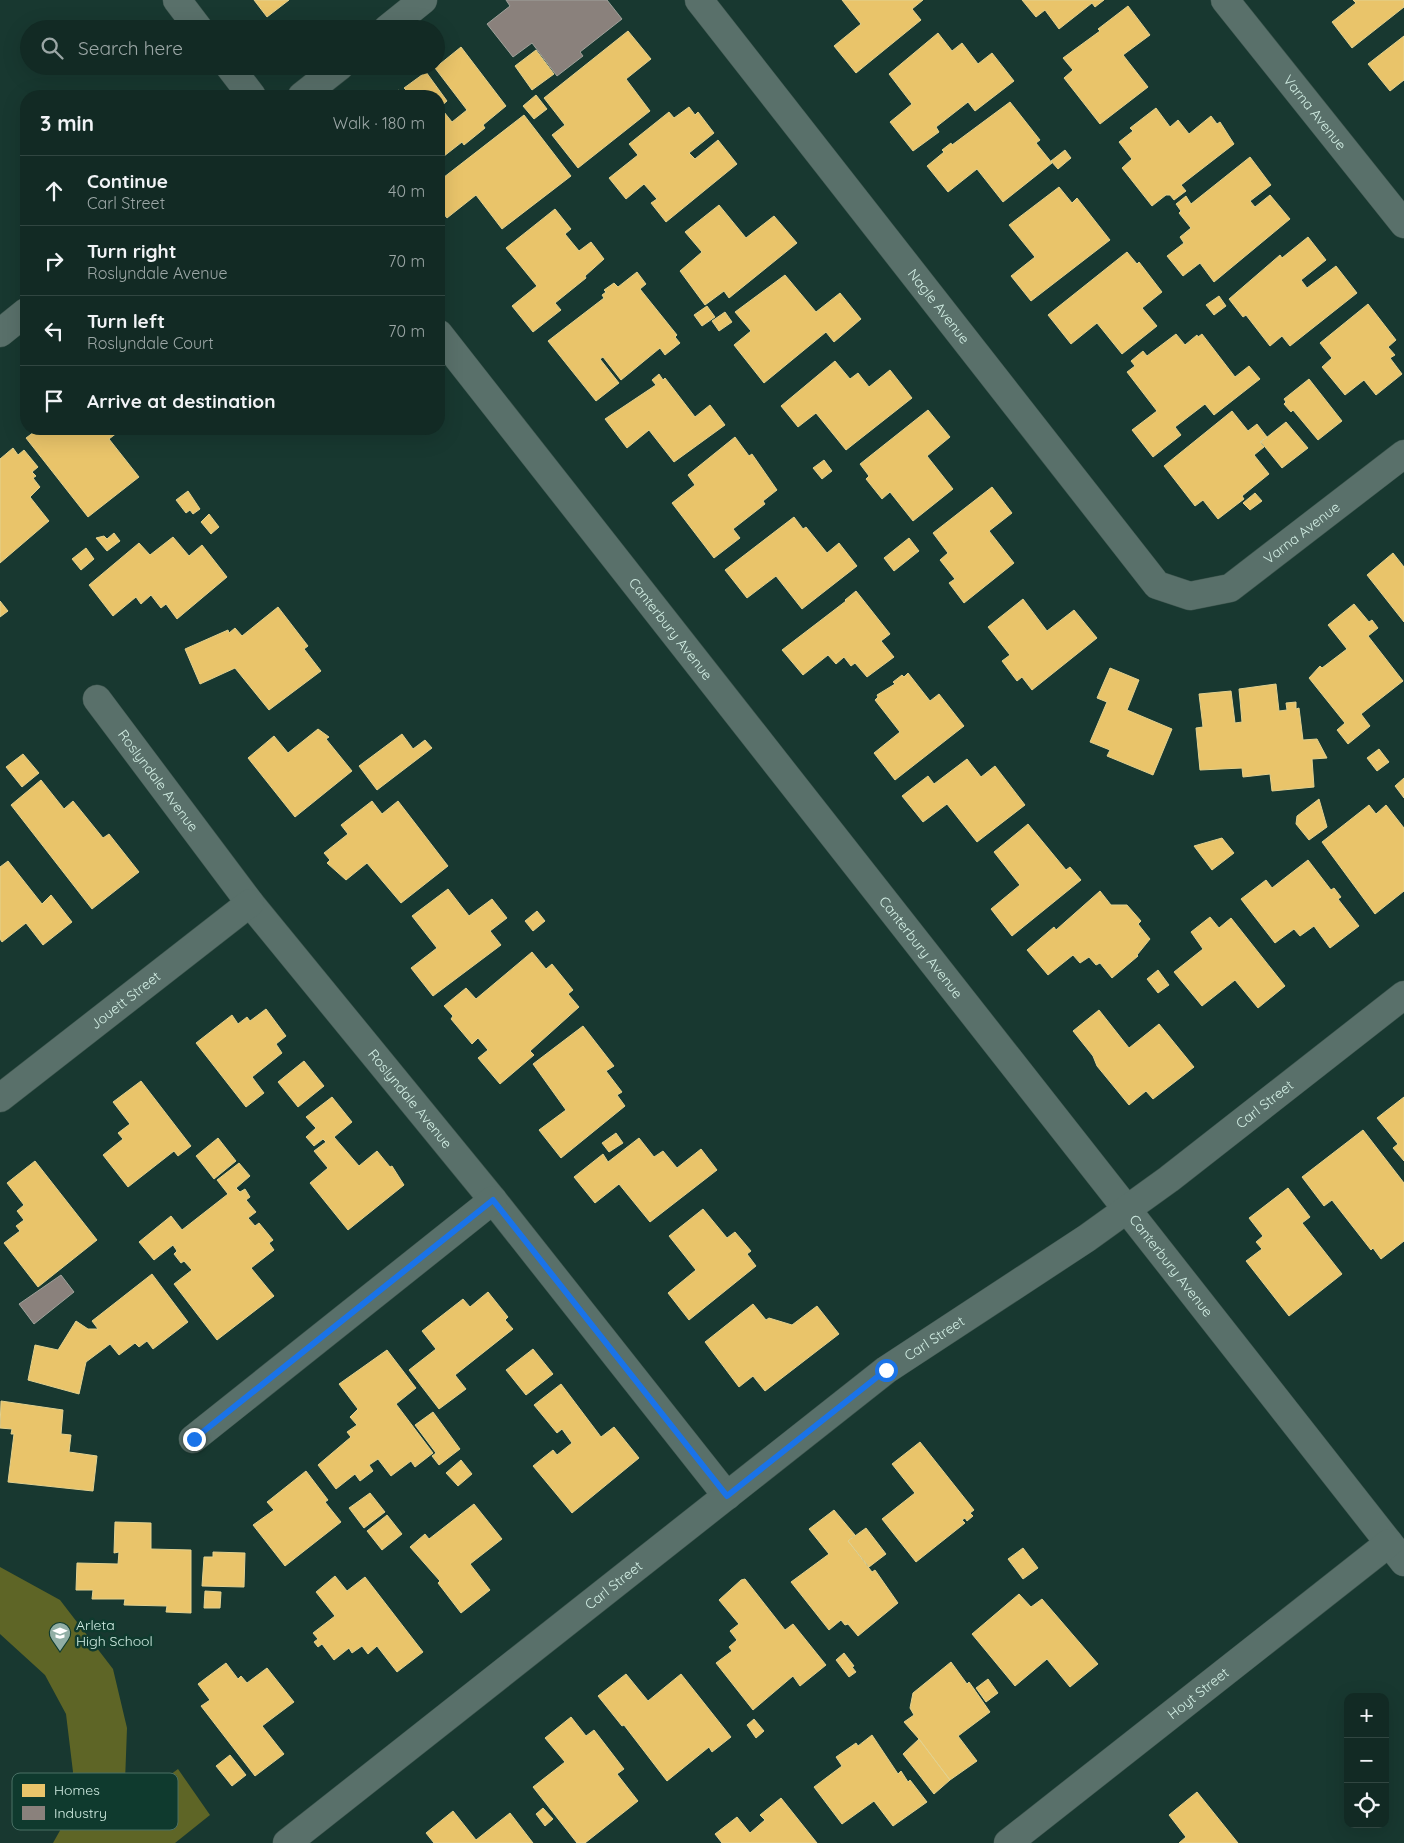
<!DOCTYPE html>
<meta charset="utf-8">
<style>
:root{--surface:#122a24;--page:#1b322c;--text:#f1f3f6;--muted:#9ca7a6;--line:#314641}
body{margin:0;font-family:Quicksand,sans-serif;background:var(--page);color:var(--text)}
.controls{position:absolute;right:15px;bottom:15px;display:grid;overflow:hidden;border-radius:10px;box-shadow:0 5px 20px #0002}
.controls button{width:45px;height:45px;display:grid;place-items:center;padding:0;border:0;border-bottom:1px solid var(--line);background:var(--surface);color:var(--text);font:25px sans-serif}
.stop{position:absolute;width:15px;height:15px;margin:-11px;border:4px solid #1a73e8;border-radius:50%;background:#fff}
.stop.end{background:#1a73e8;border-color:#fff;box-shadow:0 1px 5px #0008}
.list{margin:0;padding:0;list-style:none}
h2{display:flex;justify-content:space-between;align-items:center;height:65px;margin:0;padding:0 20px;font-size:21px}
h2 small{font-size:16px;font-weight:400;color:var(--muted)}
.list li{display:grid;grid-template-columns:32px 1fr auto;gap:15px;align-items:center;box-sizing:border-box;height:70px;padding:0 20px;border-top:1px solid var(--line)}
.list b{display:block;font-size:19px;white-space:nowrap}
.list p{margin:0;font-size:16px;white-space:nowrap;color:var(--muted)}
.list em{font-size:16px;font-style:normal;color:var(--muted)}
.icon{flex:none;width:28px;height:28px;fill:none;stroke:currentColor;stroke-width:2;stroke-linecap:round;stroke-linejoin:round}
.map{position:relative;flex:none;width:1404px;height:1843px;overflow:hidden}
.search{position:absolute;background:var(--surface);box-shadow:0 5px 20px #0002;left:20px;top:20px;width:425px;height:55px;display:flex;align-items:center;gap:12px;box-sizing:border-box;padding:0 18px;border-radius:28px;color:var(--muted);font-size:19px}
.panel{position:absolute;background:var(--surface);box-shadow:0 5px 20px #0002;left:20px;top:90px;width:425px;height:345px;border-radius:20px}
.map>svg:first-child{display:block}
</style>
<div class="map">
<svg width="1404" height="1843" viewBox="0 0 1404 1843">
<rect width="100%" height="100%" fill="#183830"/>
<path fill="#5e6526" d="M0 1567 60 1600 113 1669 127 1728 124 1809 178 1769 210 1815 175 1843H53L67 1818 73 1772 66 1714 45 1675 0 1634Z"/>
<path fill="#e9c46a" stroke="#e2d18f" d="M254 0H289L267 17Z
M842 0H923L912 9 921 20 856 73 834 46 861 24Z
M1022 0H1104L1095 7 1092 3 1059 29 1045 10 1036 17Z
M1353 0H1404V7L1352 48 1332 22 1356 3Z
M1128 6 1150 35 1123 55 1148 87 1100 124 1064 78 1073 70 1063 58 1100 31 1098 29Z
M628 31 651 59 626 79 650 111 578 168 552 135 565 125 544 98Z
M938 33 952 51 962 43 978 64 992 53 1014 81 975 111 968 102 936 127 939 132 913 151 890 122 912 104 889 74Z
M1404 36V80L1390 91 1368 64Z
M461 47 506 106 483 125 485 128 464 145 462 142 439 160V96H395L393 94 399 90 401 93 406 90 404 88 426 72 447 101 440 107 452 122 467 110 435 68Z
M536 50 554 74 532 90 515 66Z
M536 95 547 109 534 119 523 106Z
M1010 102 1040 140 1036 143 1052 163 1003 202 977 169 948 192 927 166 944 152 942 150 951 143 952 145Z
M689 107 695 115 698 112 714 133 689 153 695 159 718 140 737 164 666 222 651 203 657 199 644 184 626 199 609 178 638 155 629 144 669 112 674 118Z
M1156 108 1170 127 1178 120 1189 134 1211 116 1217 124 1220 122 1234 144 1181 185 1186 191 1174 200 1170 195H1166L1152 206 1122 168 1132 159 1119 142 1133 131 1130 128Z
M524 115 571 176 502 229 476 195 447 218 439 208V181Z
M1065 150 1071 158 1058 169 1051 161Z
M1250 157 1271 185 1250 201 1255 207 1270 195 1290 219 1214 282 1200 263 1183 276 1167 256 1184 243 1180 237 1191 228 1179 213 1181 211 1176 204 1186 196 1191 204Z
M1059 187 1072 203 1077 198 1110 240 1031 301 1011 276 1035 257 1009 225Z
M719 205 746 238 774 216 797 243 729 298 724 291 705 305 680 271 702 252 685 232Z
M555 209 571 229 565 234 579 251 591 242 604 259 585 276 586 278 555 303 561 310 533 332 512 306 537 286 506 248Z
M1308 237 1326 260 1301 280 1307 288 1336 266 1357 293 1290 346 1282 336 1270 346 1246 315 1243 317 1229 299 1280 255 1282 258Z
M1127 252 1137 264 1139 262 1162 292 1142 308 1157 326 1122 354 1097 323 1071 344 1048 315Z
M637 272 646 284 640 289 677 335 675 337 680 343 665 355 660 348 621 380 603 357 600 359 619 383 596 401 548 341 604 298 602 295 606 292 604 290 614 283 618 287Z
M785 275 816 312 840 293 861 319 834 342 826 332 764 383 734 345 751 331 735 312Z
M1219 296 1226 306 1214 315 1206 305Z
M1368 304 1396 340 1388 347 1395 355 1390 358 1402 374 1376 395 1364 380 1345 395 1322 367 1332 358 1320 343Z
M707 306 715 317 702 326 694 315Z
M725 312 732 322 719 331 712 321Z
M1176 334 1185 345 1197 335 1198 337 1202 334 1235 377 1249 366 1260 379 1214 415 1205 404 1175 427 1181 435 1153 457 1132 430 1157 411 1127 372 1135 366 1131 361 1143 351 1147 356Z
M835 361 850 379 858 373 869 387 890 370 912 398 846 450 816 413 798 427 781 406Z
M659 374 663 380 665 378 695 417 710 405 725 425 674 462 649 430 627 448 605 419 656 385 652 380Z
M1309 379 1342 421 1318 440 1293 410 1291 412 1284 404 1286 402 1284 399Z
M928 410 950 437 927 456 953 489 913 521 890 492 882 499 866 479 869 476 860 464Z
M1232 411 1248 431 1257 424 1267 437 1260 442 1264 447 1254 455 1269 474 1242 496 1244 499 1218 519 1203 500 1195 506 1164 466Z
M1286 422 1308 448 1282 468 1261 442Z
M38 429H122L109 439 139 477 88 517 26 438Z
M735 437 749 456 752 454 777 490 763 501 765 504 733 529 740 538 714 558 672 503 695 485 688 475Z
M13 448 18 455 24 450 38 467 32 472 36 476 33 478 40 487 30 497 49 521 0 563V459Z
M824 460 832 471 822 479 813 468Z
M992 487 1012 513 989 531 1014 563 964 603 949 583 955 579 940 560 948 553 933 533Z
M188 491 200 509 193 514 190 510 186 513 176 500Z
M1255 493 1262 501 1250 510 1243 503Z
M209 514 219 527 211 534 201 522Z
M794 517 803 529 806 527 827 553 839 543 857 566 802 609 776 576 747 598 725 570Z
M114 533 120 541 107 551 96 538 104 536 107 539Z
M173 537 189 556 202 545 227 577 177 619 166 604 161 608 151 595 141 604 136 597 113 616 89 585 139 543 150 555Z
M909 538 919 551 894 571 884 558Z
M86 548 94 559 81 570 72 559Z
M1393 553 1404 567V622L1367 575Z
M856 591 890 634 881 641 894 657 867 677 855 663 851 666 844 657 836 664 828 655 803 675 782 650 846 601 845 600Z
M1023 599 1047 631 1074 610 1097 638 1032 690 1022 677 1017 681 1002 661 1010 655 988 627Z
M0 601 8 611 0 617Z
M1354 604 1369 622 1372 620 1378 628 1368 636 1403 681 1361 714 1370 726 1348 744 1337 730 1345 723 1309 678 1320 666 1322 668 1347 649 1328 625Z
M278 607 308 646 304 649 321 671 269 710 235 668 200 684 185 649 228 630 229 633 235 628 242 636Z
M1110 668 1139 680 1127 710 1172 729 1153 775 1107 756 1110 750 1090 742 1107 702 1097 698Z
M908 673 930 701 939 694 964 726 895 780 874 753 900 732 875 700 878 697 877 695 895 684 893 682 902 675 904 677Z
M1276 684 1279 711 1287 710 1286 703 1296 702V709L1299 708 1303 740 1317 739 1327 758 1312 759 1314 787 1272 791 1270 774 1243 777 1242 768 1200 770 1196 728 1203 727 1199 694 1231 691 1235 723 1242 722 1239 689Z
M318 729 329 737 326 739 352 771 295 817 248 758 274 736 288 753Z
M402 734 413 749 425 740 432 748 377 790 359 766Z
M1379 749 1389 762 1377 771 1367 758Z
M23 754 39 773 22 787 6 767Z
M967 759 981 777 995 766 1025 805 977 842 947 804 923 822 902 796 928 776 934 784Z
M1404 778V798L1395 786Z
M41 780 64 809 73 801 103 838 109 834 139 872 92 909 11 805Z
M1319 799 1327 827 1309 840 1296 824 1297 816Z
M372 801 382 814 398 801 448 866 401 903 367 863 346 880 327 863 330 860 324 853 348 834 341 825Z
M1369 805 1376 814 1386 805 1404 828V891L1375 914 1322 842Z
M1028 824 1066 870 1070 867 1081 880 1012 936 991 909 1020 885 994 852Z
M1222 838 1234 853 1212 870 1194 846Z
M1308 860 1331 890 1334 888 1341 897 1338 899 1359 926 1330 948 1314 926 1300 936 1294 929 1275 943 1241 899 1266 880 1272 888Z
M8 861 42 904 51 895 72 922 43 945 26 923 2 942 0 939V867Z
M448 889 469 916 492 899 507 918 490 931 501 945 433 996 411 968 437 948 412 916Z
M1100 891 1111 905H1127L1141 921 1138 924 1150 939 1137 955 1138 956 1112 978 1100 963 1096 965 1089 957 1080 963 1073 955 1048 975 1027 950 1054 927 1056 930Z
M537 911 545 921 533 931 525 921Z
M1210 917 1219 928 1231 918 1285 986 1258 1008 1235 980 1202 1006 1174 972 1203 949 1191 932Z
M532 952 546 969 552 964 573 990 568 994 579 1007 530 1051 534 1055 500 1084 478 1058 488 1050 478 1038 472 1044 451 1019 453 1016 444 1006 466 988 476 999Z
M1158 970 1169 985 1158 993 1147 979Z
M266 1009 286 1036 276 1044 282 1053 252 1077 264 1093 246 1107 196 1043 232 1015 238 1024 247 1017 250 1021Z
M1099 1010 1129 1048 1159 1024 1194 1067 1153 1099 1146 1091 1129 1105 1097 1066 1093 1056 1073 1031Z
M583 1026 614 1066 606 1071 622 1092 617 1095 625 1106 561 1158 539 1130 566 1110 533 1064Z
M304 1061 324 1086 298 1107 278 1082Z
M141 1081 191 1146 178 1156 174 1151 128 1187 103 1155 123 1139 118 1133 130 1124 113 1102Z
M332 1097 352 1122 334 1137 359 1166 377 1151 390 1167 392 1166 404 1185 348 1230 310 1183 328 1168 314 1151 326 1142 323 1139 314 1146 306 1137 316 1128 306 1117Z
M1404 1097V1161L1393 1148 1398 1144 1377 1118Z
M1363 1130 1404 1183V1241L1381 1259 1373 1248 1371 1250 1332 1200 1324 1206 1302 1177Z
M616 1133 623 1143 609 1152 602 1143Z
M218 1138 236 1161 214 1179 196 1156Z
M639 1138 654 1157 663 1151 677 1168 701 1149 717 1170 650 1222 619 1184 595 1203 574 1177 603 1154 608 1162Z
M35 1161 97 1240 38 1287 4 1243 20 1231 16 1226 24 1220 17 1211 24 1205 7 1183Z
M239 1163 250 1176 236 1188 240 1192 245 1189 250 1197 246 1200 256 1212 248 1218 255 1226 259 1223 273 1240 269 1243 274 1250 251 1268 274 1296 217 1340 174 1284 192 1270 184 1261 181 1263 174 1254 177 1251 173 1245 154 1260 139 1242 171 1216 182 1230 228 1194 217 1180Z
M1288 1188 1310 1217 1302 1223 1342 1274 1289 1316 1246 1261 1262 1249 1256 1242 1263 1236 1249 1218Z
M703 1209 727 1238 735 1232 751 1251 747 1254 756 1266 689 1320 668 1293 696 1270 669 1236Z
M152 1274 188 1322 153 1349 147 1341 139 1347 135 1343 119 1355 110 1344 86 1362 79 1394 28 1380 35 1345 58 1350 76 1321 88 1329H98L92 1321Z
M488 1292 508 1317 505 1320 513 1329 455 1375 466 1389 439 1409 409 1370 436 1349 422 1331 463 1299 470 1307Z
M753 1304 766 1320 769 1318 792 1325 817 1306 839 1334 765 1391 753 1376 739 1387 705 1342Z
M533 1349 553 1374 526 1395 506 1370Z
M387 1350 416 1388 396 1404 433 1453 415 1467 411 1461 391 1476 378 1459 369 1465 373 1471 360 1481 355 1474 336 1489 318 1465 351 1437 347 1432 357 1425 350 1417 358 1409 339 1384Z
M561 1384 601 1437 614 1427 639 1458 572 1513 533 1466 553 1450 557 1455 572 1443 562 1429 557 1433 534 1405Z
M1 1401 63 1410 61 1434 71 1435 69 1452 97 1456 93 1491 8 1482 14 1434H11L12 1429 0 1428Z
M433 1412 460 1449 439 1465 432 1456 436 1453 415 1425Z
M920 1442 974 1510 970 1513 973 1516 967 1521 965 1518 962 1520 965 1523 916 1562 882 1519 915 1493 892 1464Z
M461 1460 472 1474 458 1486 446 1473Z
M306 1471 328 1500 325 1502 341 1522 285 1566 253 1525 274 1510 267 1502Z
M370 1493 385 1512 364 1528 349 1508Z
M474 1504 502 1539 470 1564 490 1590 461 1613 438 1583 440 1581 410 1547 425 1534 429 1539Z
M834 1510 855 1535 848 1541 872 1572 875 1570 898 1603 858 1636 848 1624 845 1625 841 1620 829 1630 791 1582 829 1554 809 1529Z
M387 1515 402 1534 382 1550 367 1531Z
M115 1522 151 1523V1549L191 1550V1613L166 1612 167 1606 124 1605 125 1599H92L93 1590H76L77 1563 118 1564 119 1552 114 1553Z
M866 1528 886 1554 869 1567 848 1541Z
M1023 1548 1038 1568 1023 1579 1008 1559Z
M213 1552 245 1553 244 1587 202 1586 204 1557H213Z
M335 1576 347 1591 365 1577 423 1652 397 1672 377 1646 368 1654 362 1646 352 1653 349 1648 334 1660 322 1644 318 1647 314 1642 318 1639 313 1633 335 1616 316 1592Z
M745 1579 785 1630 793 1624 826 1665 800 1686 793 1676 753 1710 716 1663 732 1651 729 1647 737 1640 730 1631 739 1624 719 1600 741 1580Z
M205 1591 221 1592 220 1608H204Z
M1019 1594 1031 1607 1042 1599 1098 1664 1070 1687 1047 1659 1015 1686 972 1634Z
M844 1653 854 1666 852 1667 856 1672 849 1677 836 1660Z
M951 1662 967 1684 969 1682 974 1689 990 1712 958 1736 977 1761 950 1780 919 1739 904 1722 914 1715 910 1708 913 1693Z
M226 1663 238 1679 241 1676 247 1683 267 1668 294 1702 262 1726 284 1754 255 1776 201 1706 210 1700 198 1684Z
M626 1674 648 1701 681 1674 731 1737 712 1752 709 1747 667 1781 624 1725 622 1726 598 1696Z
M988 1679 998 1693 986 1702 976 1688Z
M571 1717 586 1736 594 1730 624 1769 617 1774 638 1801 585 1843H577L533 1787 565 1762 545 1738Z
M754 1719 764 1731 756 1738 747 1725Z
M872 1735 898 1774 901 1771 908 1782 910 1780 927 1802 893 1826 874 1801 842 1824 814 1787 842 1766 836 1757 856 1743 858 1746Z
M919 1739 950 1780 934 1794 903 1754Z
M230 1755 246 1775 232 1786 216 1766Z
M1197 1792 1238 1843H1179L1186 1837 1169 1815Z
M781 1798 817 1843H722L715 1834 737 1817 750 1833 765 1820 760 1815Z
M543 1808 553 1819 545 1826 536 1814Z
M453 1811 476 1840 510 1813 533 1843H434L426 1833Z"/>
<path fill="#8a817c" stroke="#a0a29b" d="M506 0H607L622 19 580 52 583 56 557 76 532 43 513 57 487 24 510 6Z
M61 1275 74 1292 34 1324 19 1304Z"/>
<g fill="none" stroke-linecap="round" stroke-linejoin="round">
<g stroke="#3c544d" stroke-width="29">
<g id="minor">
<path d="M177 0 199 29"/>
<path id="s1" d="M699 0 1157 585 1190 596 1230 588 1404 454"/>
<path id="s2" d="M1225 0 1404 224"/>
<path d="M387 29 423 0"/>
<path d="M229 66 252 96"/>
<path d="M302 96 340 66"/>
<path d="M0 333 26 312"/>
<path id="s3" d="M439 334 1404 1562"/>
<path id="s4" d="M97 699 250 903 493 1200 727 1496"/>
<path id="s5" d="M0 1098 250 903"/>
<path d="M193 1439 493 1200"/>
<path id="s6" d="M287 1843 886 1370 1087 1238 1169 1179 1404 995"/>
<path id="s7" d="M1008 1843 1389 1543"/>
</g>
</g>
<use href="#minor" stroke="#59706a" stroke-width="28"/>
</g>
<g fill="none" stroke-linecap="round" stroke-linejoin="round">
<path stroke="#1a73e8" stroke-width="6" d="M194 1439 493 1200 727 1496 886 1370"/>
</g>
<defs>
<g id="school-pin" transform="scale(1.125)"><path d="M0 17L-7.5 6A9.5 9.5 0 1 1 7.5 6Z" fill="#91aea5" stroke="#0f3a2e"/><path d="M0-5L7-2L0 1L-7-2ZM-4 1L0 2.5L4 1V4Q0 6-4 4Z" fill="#fff"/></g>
</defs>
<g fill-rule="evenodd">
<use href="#school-pin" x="60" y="1633"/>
</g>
<g text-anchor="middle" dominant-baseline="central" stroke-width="5" stroke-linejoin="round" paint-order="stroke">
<g font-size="14" fill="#d2eee4" stroke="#0f3a2e">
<text stroke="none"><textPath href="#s2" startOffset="144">Varna Avenue</textPath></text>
<text stroke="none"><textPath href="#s1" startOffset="389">Nagle Avenue</textPath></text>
<text stroke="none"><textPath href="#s1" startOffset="909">Varna Avenue</textPath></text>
<text stroke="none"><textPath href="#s3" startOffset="375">Canterbury Avenue</textPath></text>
<text stroke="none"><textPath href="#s4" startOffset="102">Roslyndale Avenue</textPath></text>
<text stroke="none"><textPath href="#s3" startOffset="780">Canterbury Avenue</textPath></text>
<text stroke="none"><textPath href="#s5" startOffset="159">Jouett Street</textPath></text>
<text stroke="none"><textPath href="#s4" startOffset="508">Roslyndale Avenue</textPath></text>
<text stroke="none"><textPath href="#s6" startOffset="1226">Carl Street</textPath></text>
<text stroke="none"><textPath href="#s3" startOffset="1185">Canterbury Avenue</textPath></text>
<text stroke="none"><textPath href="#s6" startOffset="821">Carl Street</textPath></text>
<text stroke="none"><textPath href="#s6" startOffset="416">Carl Street</textPath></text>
<text stroke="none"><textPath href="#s7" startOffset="242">Hoyt Street</textPath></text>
</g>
<g font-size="14" fill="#d2eee4" stroke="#0f3a2e" text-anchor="start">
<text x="76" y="1625">Arleta<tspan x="76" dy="16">High School</tspan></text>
</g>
</g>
<rect x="12" y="1773" width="166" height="57" rx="8" fill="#0f3a2e" stroke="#4a7065" stroke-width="1"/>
<rect x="22" y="1784" width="23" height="13" fill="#e9c46a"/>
<rect x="22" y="1806" width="23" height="14" fill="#8a817c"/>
<g font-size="14" fill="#d2eee4">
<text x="54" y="1795">Homes</text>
<text x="54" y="1818">Industry</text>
</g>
</svg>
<div class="controls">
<button>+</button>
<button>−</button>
<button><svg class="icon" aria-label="locate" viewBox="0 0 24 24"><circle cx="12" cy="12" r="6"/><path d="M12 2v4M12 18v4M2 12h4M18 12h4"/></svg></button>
</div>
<div class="stop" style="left:886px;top:1370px"></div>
<div class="stop end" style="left:194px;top:1439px"></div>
<div class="search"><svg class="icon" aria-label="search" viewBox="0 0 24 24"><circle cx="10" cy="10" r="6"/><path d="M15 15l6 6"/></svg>Search here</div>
<section class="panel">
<h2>3 min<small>Walk · 180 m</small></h2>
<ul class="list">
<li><svg class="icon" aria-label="ahead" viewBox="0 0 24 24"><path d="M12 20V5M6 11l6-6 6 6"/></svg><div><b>Continue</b><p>Carl Street</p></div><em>40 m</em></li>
<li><svg class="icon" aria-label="right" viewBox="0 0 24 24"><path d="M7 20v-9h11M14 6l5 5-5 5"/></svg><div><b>Turn right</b><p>Roslyndale Avenue</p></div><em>70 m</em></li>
<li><svg class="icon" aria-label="left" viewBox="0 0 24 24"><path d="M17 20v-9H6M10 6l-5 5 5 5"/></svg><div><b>Turn left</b><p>Roslyndale Court</p></div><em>70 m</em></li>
<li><svg class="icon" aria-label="arrive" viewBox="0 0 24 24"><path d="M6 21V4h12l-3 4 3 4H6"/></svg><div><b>Arrive at destination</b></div></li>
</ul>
</section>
</div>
